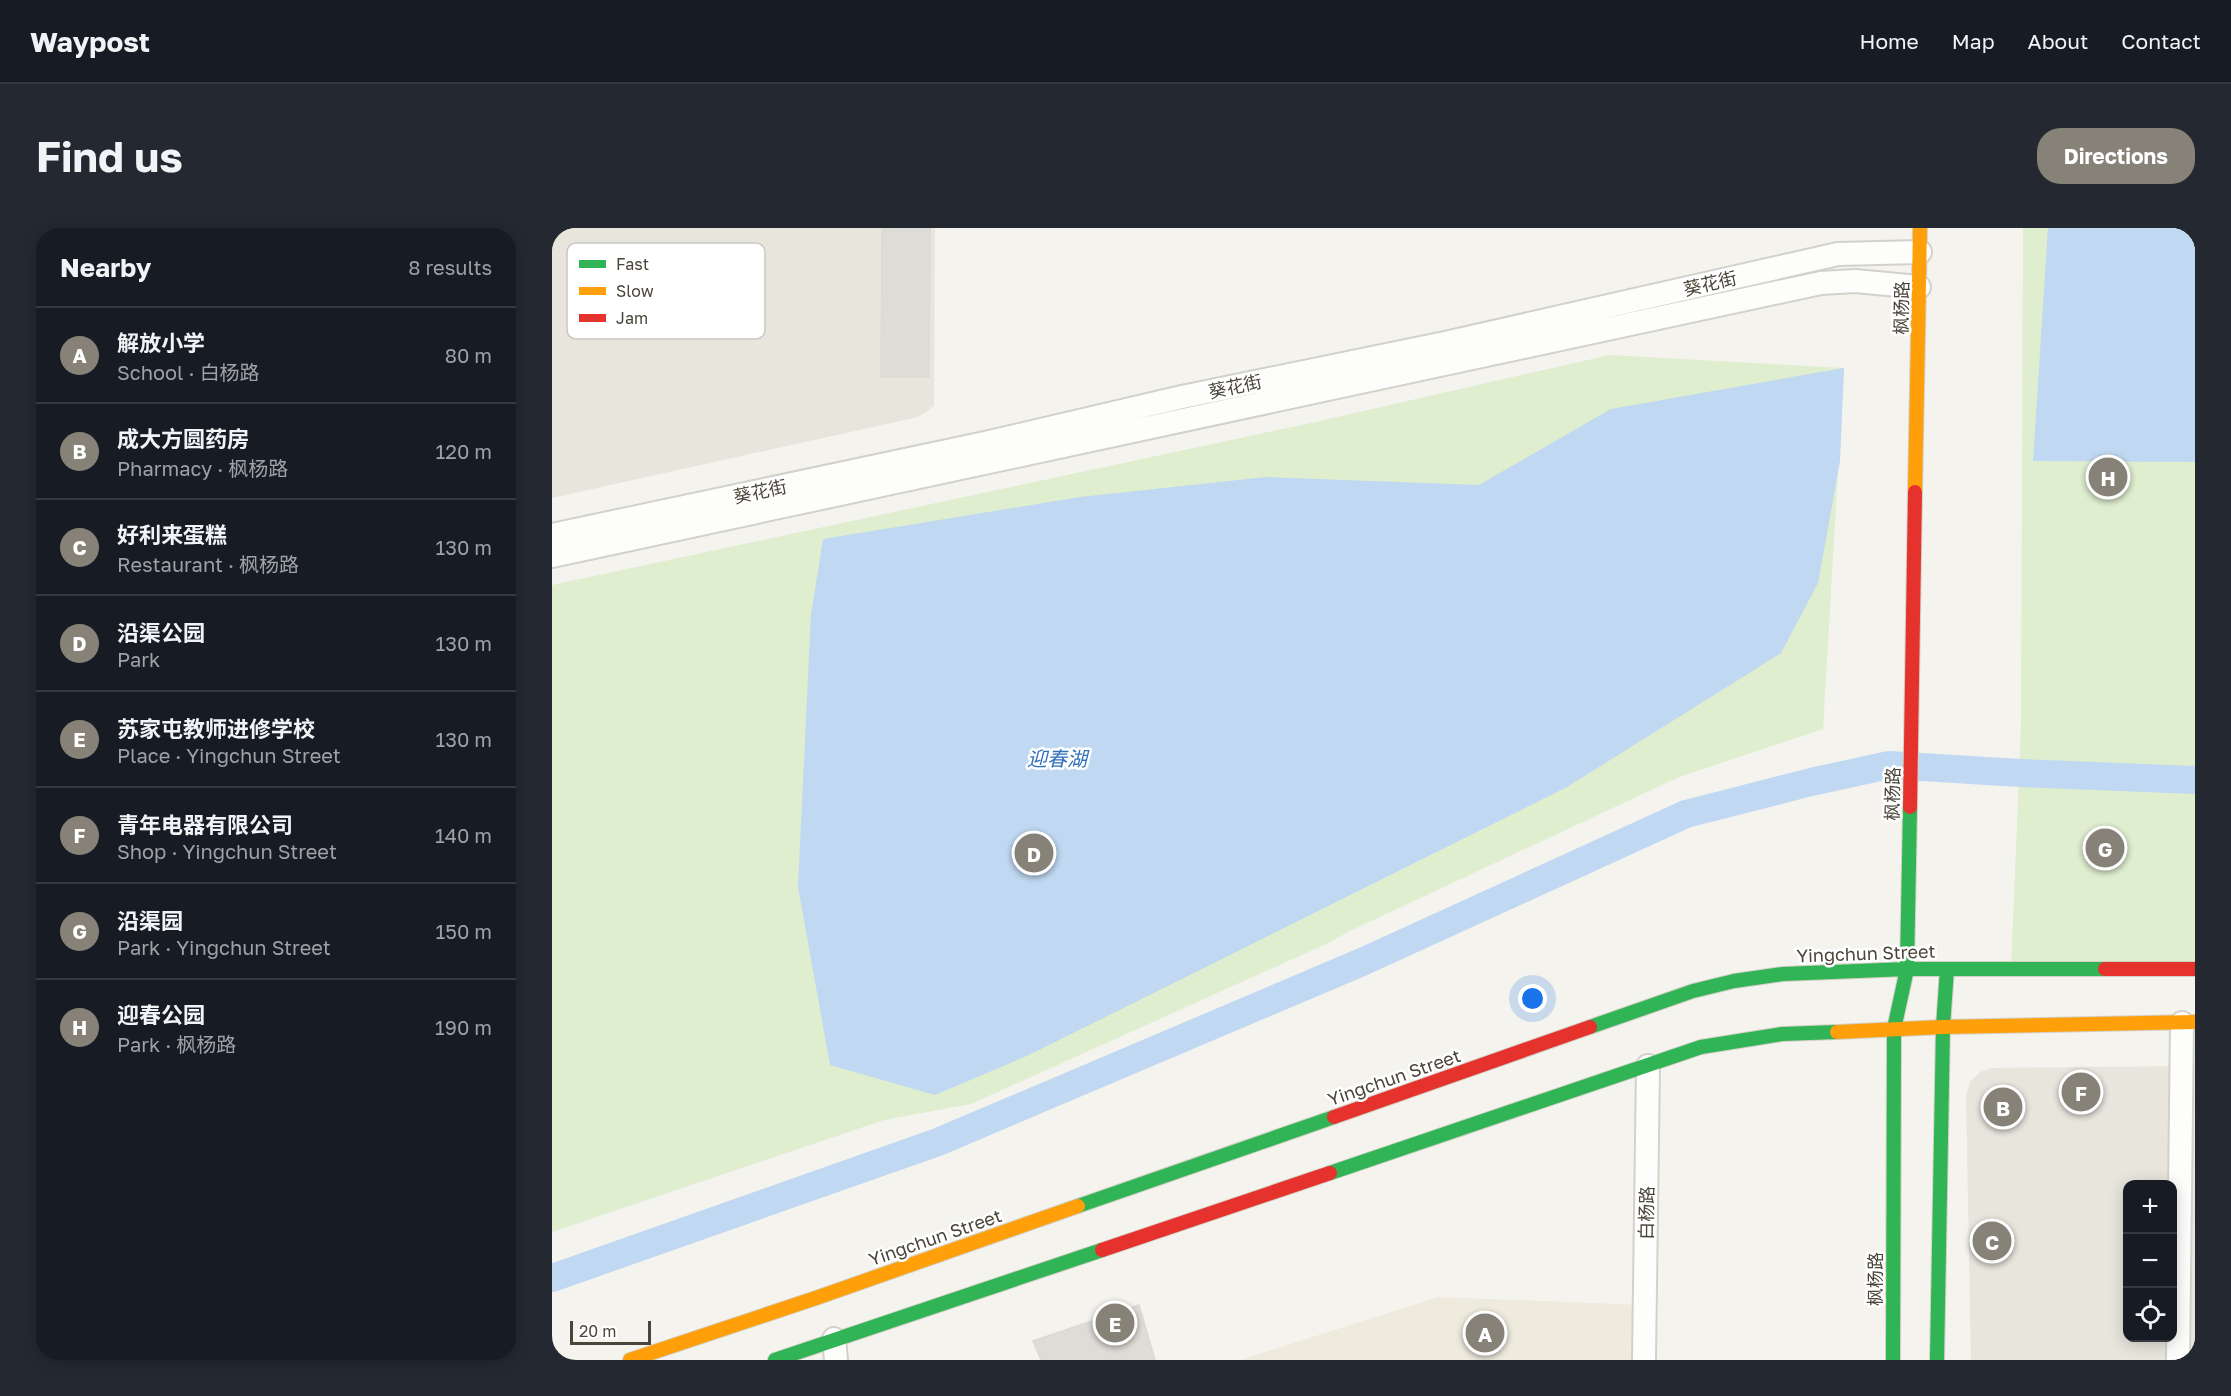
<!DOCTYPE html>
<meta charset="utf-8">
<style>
:root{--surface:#171b24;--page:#242831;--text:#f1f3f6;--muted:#9ea1a6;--line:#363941;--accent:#868278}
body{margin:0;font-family:"Golos Text","Noto Sans SC",sans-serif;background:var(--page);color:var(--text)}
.controls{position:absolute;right:18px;bottom:18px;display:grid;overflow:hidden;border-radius:12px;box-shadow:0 3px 15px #0003}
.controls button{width:54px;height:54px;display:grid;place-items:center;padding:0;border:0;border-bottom:2px solid var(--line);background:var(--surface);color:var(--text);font:30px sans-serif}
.scale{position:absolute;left:18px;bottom:15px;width:81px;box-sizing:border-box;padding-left:6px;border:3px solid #4a4539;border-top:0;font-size:16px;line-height:21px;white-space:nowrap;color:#4a4539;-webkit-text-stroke:4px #fff;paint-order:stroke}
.you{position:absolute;left:981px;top:771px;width:21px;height:21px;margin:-15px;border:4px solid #fff;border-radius:50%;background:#1a73e8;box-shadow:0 0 0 9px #1a73e833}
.badge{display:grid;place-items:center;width:39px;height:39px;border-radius:50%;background:var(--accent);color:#fff;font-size:20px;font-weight:700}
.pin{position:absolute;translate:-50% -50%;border:3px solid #fff;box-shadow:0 2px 6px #0006}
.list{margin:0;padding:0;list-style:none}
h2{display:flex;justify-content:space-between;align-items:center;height:78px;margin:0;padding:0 24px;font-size:26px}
h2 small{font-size:20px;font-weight:400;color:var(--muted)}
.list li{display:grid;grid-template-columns:39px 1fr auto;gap:18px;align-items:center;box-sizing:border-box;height:96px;padding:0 24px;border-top:2px solid var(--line)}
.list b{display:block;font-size:22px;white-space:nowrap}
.list p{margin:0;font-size:20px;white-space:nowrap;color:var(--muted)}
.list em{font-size:20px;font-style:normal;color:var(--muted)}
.icon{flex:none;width:33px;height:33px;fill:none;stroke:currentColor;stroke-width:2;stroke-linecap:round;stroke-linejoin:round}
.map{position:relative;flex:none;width:1643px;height:1132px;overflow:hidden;border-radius:24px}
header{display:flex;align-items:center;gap:36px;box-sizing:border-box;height:84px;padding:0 30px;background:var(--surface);border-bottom:2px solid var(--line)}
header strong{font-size:28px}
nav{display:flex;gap:33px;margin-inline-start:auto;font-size:21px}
.intro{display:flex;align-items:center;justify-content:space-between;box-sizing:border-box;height:144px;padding:0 36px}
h1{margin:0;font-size:42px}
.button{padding:15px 27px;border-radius:24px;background:var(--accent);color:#fff;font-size:21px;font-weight:700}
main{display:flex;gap:36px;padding:0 36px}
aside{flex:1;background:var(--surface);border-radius:24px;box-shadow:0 3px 15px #0003}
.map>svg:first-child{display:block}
</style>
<header>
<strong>Waypost</strong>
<nav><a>Home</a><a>Map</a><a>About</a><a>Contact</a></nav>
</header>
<div class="intro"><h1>Find us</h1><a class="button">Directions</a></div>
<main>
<aside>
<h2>Nearby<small>8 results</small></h2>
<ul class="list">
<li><span class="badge">A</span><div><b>解放小学</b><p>School · 白杨路</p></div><em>80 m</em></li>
<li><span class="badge">B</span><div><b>成大方圆药房</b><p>Pharmacy · 枫杨路</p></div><em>120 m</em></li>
<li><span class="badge">C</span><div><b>好利来蛋糕</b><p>Restaurant · 枫杨路</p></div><em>130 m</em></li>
<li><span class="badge">D</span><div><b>沿渠公园</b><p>Park</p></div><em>130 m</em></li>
<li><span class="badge">E</span><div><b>苏家屯教师进修学校</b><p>Place · Yingchun Street</p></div><em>130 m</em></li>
<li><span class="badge">F</span><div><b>青年电器有限公司</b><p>Shop · Yingchun Street</p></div><em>140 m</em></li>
<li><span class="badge">G</span><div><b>沿渠园</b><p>Park · Yingchun Street</p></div><em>150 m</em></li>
<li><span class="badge">H</span><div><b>迎春公园</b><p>Park · 枫杨路</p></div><em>190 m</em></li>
</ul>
</aside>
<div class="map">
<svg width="1643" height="1132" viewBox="0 0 1643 1132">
<rect width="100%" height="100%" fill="#f4f3ee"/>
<path fill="#e7e5dc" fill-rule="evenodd" d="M0 0H383L382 178 366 189 0 270Z
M1643 838V1132H1419L1414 867 1418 854 1428 844 1439 840ZM1576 956H1620V1110H1576Z"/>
<path fill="#eeebde" d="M886 1069 1092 1077V1132H688Z"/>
<path fill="#deeecf" d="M1471 0H1643V741L1459 742 1469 498Z
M1058 127 1292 140 1271 501 1127 549 800 702 774 716 419 876 332 892 0 1004V357L759 195Z"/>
<path fill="#c0d8f1" d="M1496 0H1643V234L1481 233Z
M1292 140 1288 233 1266 355 1229 425 1015 559 477 827 383 867 278 837 246 659 259 387 271 311 528 269 714 249 927 257 1059 181Z"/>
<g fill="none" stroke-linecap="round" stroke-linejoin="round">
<path stroke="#c0d8f1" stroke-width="28" d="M0 1050 386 914 810 734 1134 586 1259 554 1337 537 1468 545 1643 552"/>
</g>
<path fill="#dedcd6" stroke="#dcdad4" stroke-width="1.5" d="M330 0H378L377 149H329Z
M587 1077 603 1132H489L481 1113Z"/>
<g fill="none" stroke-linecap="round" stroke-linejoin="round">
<g stroke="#d2d1cb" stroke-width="26">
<path id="street" d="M0 307 433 215 630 169 893 115 1286 26 1368 24
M0 328 1269 55 1303 53 1367 59
M282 1111 284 1132
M1092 1132 1096 838
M1626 1132 1630 795"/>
</g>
<g stroke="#d3d0c5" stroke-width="16">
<path id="fast" d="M1038 799 1141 763 1182 753 1231 746 1355 741H1553
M778 945 1149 819 1230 806 1285 804
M526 978 782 889
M223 1132 550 1022
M1341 1132 1342 801 1355 741 1358 579
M1385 1132 1391 799 1395 741"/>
</g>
<g stroke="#d3d0c5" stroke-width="16">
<path id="slow" d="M1363 264 1368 0
M1285 804 1391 799 1643 794
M78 1132 264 1070 526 978"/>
</g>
<g stroke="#d3d0c5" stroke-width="16">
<path id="jam" d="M1358 579 1363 264
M1553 741H1643
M782 889 1038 799
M550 1022 778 945"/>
</g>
<use href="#street" stroke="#fdfdfc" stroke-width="22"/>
<use href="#fast" stroke="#30b455" stroke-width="14"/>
<use href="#slow" stroke="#ff9f0a" stroke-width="14"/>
<use href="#jam" stroke="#e5322d" stroke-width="14"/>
</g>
<g text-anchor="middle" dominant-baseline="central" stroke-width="5" stroke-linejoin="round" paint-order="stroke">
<g font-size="18" fill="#4a4539" stroke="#fff">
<text transform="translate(1158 55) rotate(-13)">葵花街</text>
<text transform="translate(1349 80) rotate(-89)">枫杨路</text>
<text transform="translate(683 158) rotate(-12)">葵花街</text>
<text transform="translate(208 263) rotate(-12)">葵花街</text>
<text transform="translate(1340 566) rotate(-89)">枫杨路</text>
<text transform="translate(1314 725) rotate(-2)">Yingchun Street</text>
<text transform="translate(842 849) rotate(-19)">Yingchun Street</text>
<text transform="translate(1094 985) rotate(-89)">白杨路</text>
<text transform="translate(383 1009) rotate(-19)">Yingchun Street</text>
<text transform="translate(1323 1051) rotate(-90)">枫杨路</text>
</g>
<g font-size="20" font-style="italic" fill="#3071b9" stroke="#fff">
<text x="505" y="530">迎春湖</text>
</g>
</g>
<rect x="15" y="15" width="198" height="96" rx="9" fill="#fff" stroke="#c9c7c4" stroke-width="1.5"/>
<rect x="27" y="32" width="27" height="8" fill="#30b455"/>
<rect x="27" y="59" width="27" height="8" fill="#ff9f0a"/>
<rect x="27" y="86" width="27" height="8" fill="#e5322d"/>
<g font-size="16" fill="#4a4539">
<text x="64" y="42">Fast</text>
<text x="64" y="69">Slow</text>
<text x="64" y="96">Jam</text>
</g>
</svg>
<div class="controls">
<button>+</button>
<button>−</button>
<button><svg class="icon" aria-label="locate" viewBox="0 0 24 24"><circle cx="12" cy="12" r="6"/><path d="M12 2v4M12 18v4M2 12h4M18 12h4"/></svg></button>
</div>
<div class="scale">20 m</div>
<div class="you"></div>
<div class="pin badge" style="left:933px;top:1105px">A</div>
<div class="pin badge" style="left:1451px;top:879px">B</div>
<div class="pin badge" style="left:1440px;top:1013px">C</div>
<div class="pin badge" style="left:482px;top:625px">D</div>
<div class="pin badge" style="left:563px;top:1095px">E</div>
<div class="pin badge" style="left:1529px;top:864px">F</div>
<div class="pin badge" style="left:1553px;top:620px">G</div>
<div class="pin badge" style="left:1556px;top:249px">H</div>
</div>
</main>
